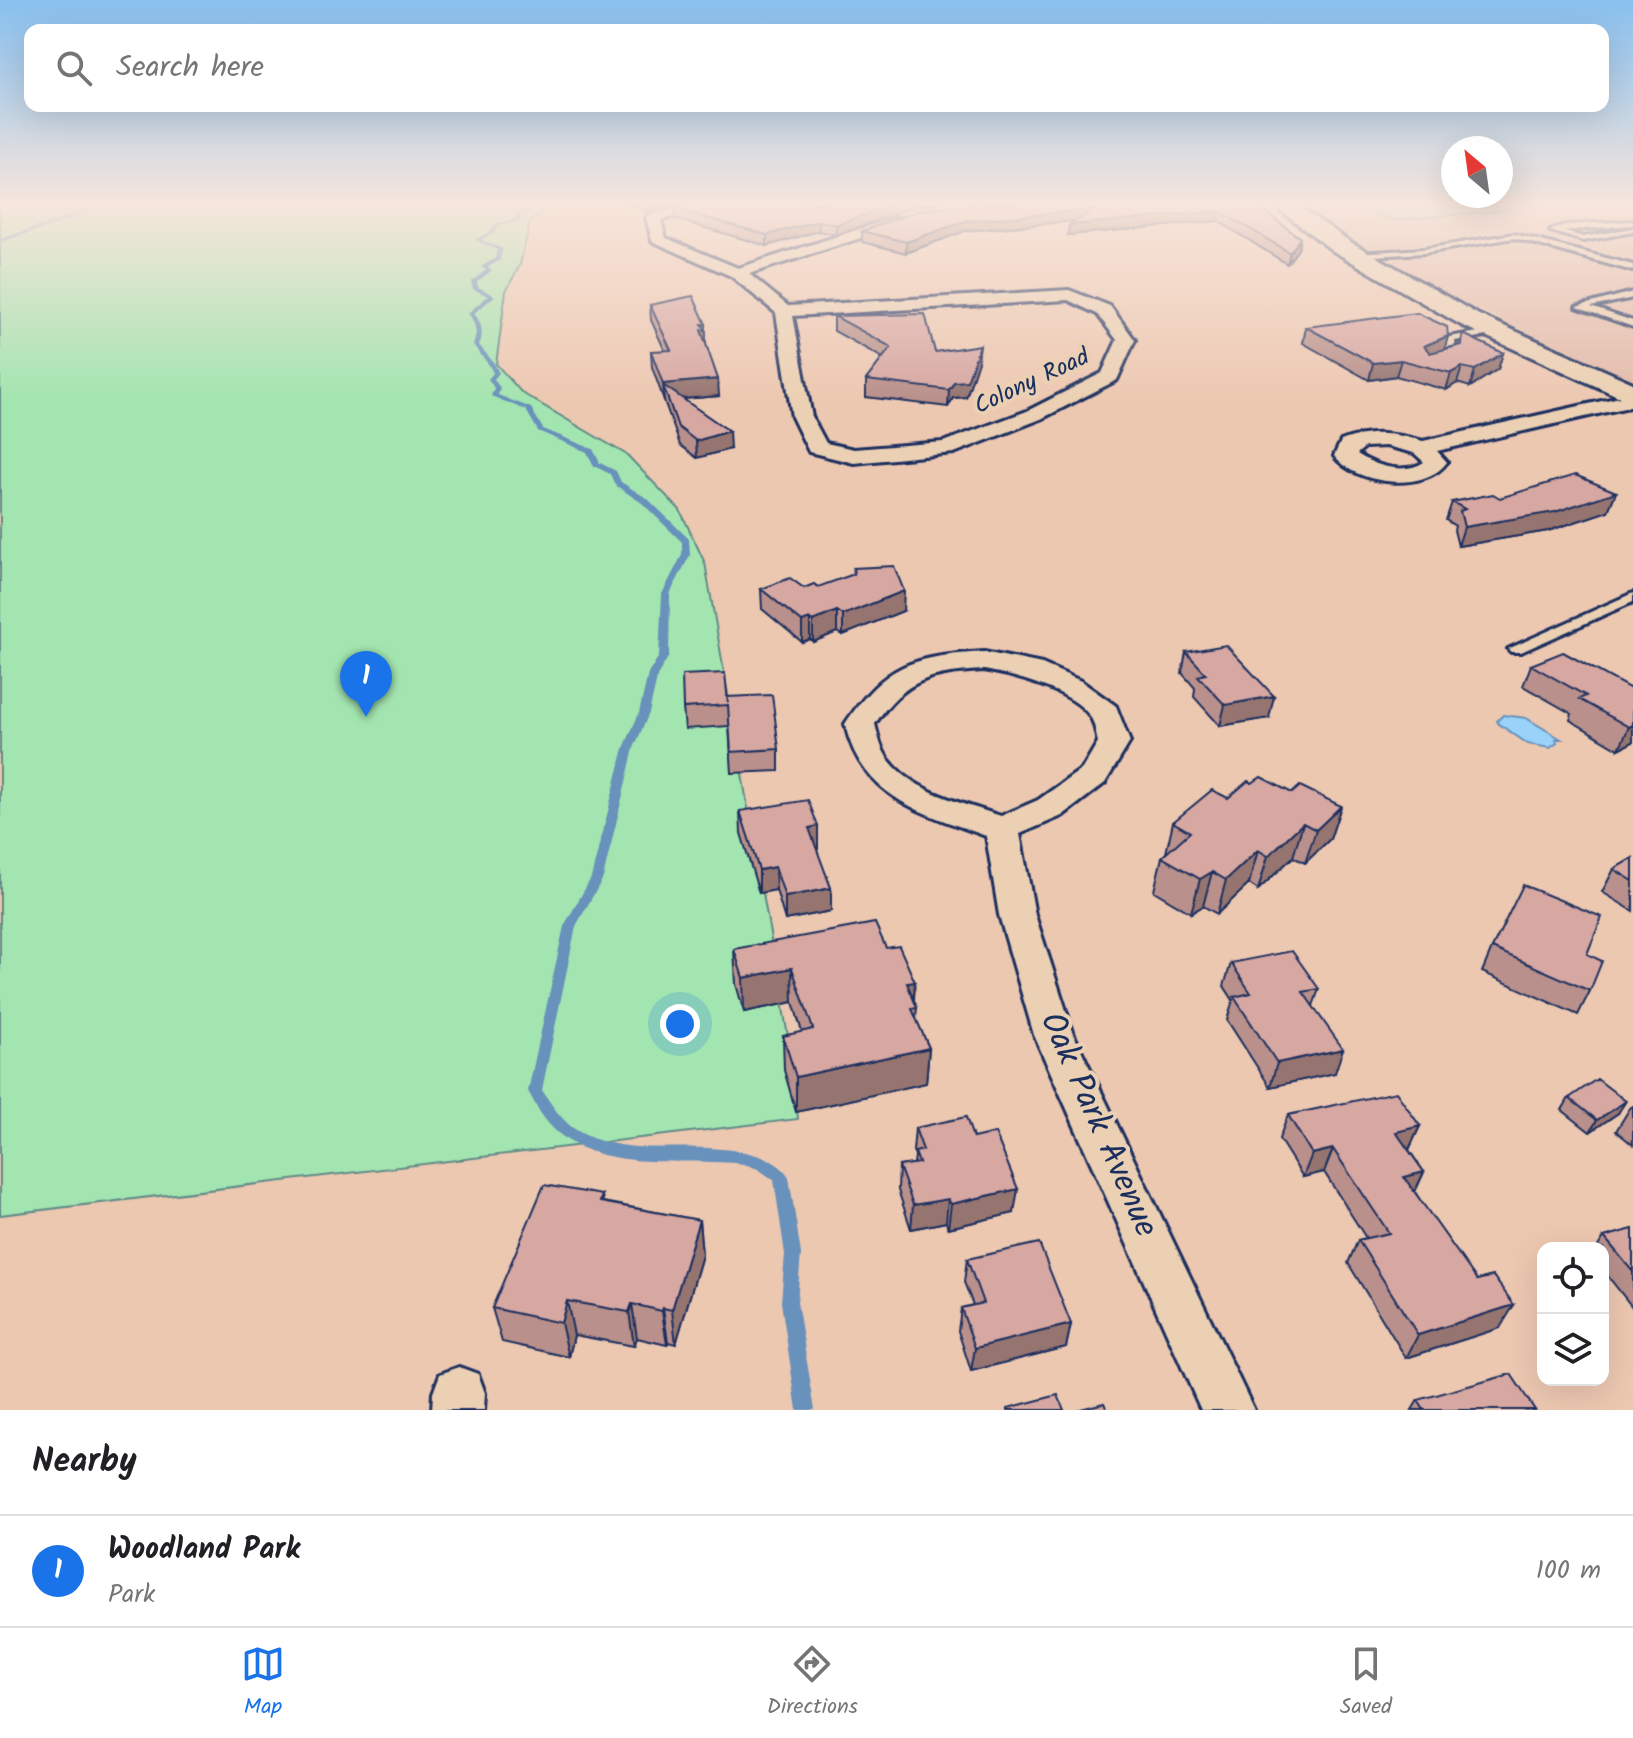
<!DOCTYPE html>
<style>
:root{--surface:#fff;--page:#f2f2f2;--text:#202124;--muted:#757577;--line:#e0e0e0;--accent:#1a73e8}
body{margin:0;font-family:Kalam,sans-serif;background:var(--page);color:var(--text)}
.controls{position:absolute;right:24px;bottom:24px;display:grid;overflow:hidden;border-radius:16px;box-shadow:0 8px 32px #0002}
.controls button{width:72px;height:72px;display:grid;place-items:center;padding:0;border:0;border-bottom:2px solid var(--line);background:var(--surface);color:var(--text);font:40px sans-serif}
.compass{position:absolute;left:1441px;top:136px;width:72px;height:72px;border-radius:50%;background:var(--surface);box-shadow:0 8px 32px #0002;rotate:331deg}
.you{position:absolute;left:680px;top:1024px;width:28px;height:28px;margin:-20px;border:6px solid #fff;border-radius:50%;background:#1a73e8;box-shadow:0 0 0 12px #1a73e833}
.badge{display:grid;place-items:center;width:52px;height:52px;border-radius:50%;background:var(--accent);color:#fff;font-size:26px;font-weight:700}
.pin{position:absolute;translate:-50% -66px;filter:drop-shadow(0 2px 4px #0008)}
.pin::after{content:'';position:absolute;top:42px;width:28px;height:24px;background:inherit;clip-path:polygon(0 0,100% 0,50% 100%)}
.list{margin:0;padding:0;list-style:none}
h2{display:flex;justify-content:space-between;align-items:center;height:104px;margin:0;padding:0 32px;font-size:34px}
h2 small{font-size:26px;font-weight:400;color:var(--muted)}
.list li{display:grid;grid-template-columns:52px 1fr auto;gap:24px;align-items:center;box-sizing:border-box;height:112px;padding:0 32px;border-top:2px solid var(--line)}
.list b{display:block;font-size:30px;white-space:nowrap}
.list p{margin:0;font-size:26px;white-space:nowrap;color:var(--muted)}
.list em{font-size:26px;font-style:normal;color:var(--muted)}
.icon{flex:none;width:44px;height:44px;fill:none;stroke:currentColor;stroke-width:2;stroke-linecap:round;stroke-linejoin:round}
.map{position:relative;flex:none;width:1633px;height:1410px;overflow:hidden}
.search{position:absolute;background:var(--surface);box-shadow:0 8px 32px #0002;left:24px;right:24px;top:24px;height:88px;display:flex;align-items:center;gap:20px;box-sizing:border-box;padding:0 28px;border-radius:16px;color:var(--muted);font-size:30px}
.sheet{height:216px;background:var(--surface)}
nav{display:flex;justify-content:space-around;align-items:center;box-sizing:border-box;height:112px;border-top:2px solid var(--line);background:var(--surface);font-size:22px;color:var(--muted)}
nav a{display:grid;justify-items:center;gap:4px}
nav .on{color:var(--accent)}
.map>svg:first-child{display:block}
</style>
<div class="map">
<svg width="1633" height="1410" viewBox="0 0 1633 1410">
<rect width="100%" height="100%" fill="#edc8b1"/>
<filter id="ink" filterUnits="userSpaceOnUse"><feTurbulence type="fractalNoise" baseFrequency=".0125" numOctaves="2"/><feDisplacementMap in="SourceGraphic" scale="16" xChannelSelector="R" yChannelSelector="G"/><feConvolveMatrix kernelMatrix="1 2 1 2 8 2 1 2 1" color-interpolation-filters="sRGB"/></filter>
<g filter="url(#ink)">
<path fill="#e2bbaa" d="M1300 203H1633V383L1419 280 1334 229Z"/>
<path fill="#a3e5b0" stroke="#5f8a87" stroke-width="2" d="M0 203H553L530 222 520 265 506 291 496 364 522 393 627 455 680 510 705 563 789 1042 798 1119 0 1215Z
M1352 203H1489L1508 210 1392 220Z"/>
<path fill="#99d3f9" stroke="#6791bb" stroke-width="2" d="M1503 715 1526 718 1561 739H1556L1557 743 1550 748 1528 744 1499 724 1497 721Z"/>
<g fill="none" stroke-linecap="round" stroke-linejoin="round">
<path fill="#6791bb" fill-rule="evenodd" d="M96 203H101C72 223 34 231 0 242V239L61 219Z
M558 203H566L520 215 521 221 499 226 494 233 481 240 503 249 499 261 488 267 491 269V271L477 282 478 287 495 296 474 313C482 324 484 333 479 345L494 363 499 373 494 379 500 388 498 395 531 408 543 429 593 449 600 463 616 471 621 482 648 499 689 539 690 555 670 594 669 656 658 674 649 713 634 748 603 878 576 926 542 1090C551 1104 560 1118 573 1128 592 1141 615 1145 637 1147 676 1150 767 1139 789 1177L801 1254 797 1302 815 1410H797L781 1302 785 1254 774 1180 758 1169 744 1164C680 1156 588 1177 544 1118 538 1110 533 1100 528 1091L564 926 591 878 624 748 639 713 648 674 659 656 662 594 682 555V542L642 503 615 485 610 474 594 466 587 452 538 431 526 410 491 396 494 388 488 379 493 373 489 365 473 345C478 333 476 324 468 313L488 296 473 289 471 282 486 270 482 268V266L495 259 497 250 475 240 490 231 495 224 516 219 515 213Z"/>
<g stroke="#1b2f5e" stroke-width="6">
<path id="service" d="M1633 221V225L1562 231 1583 237 1633 228V232L1583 241 1550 231 1565 225Z
M1514 234 1633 265V271L1514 238 1424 253 1356 257 1352 255 1356 253 1424 249Z
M1633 292V298L1591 307 1633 321V327L1576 307Z
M1496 329 1499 330V334L1455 341 1457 355 1441 363 1436 360 1449 352 1445 342 1449 337Z
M1633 593V602L1521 652H1511L1508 649Z"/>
</g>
<g stroke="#1b2f5e" stroke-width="6">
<path id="minor" d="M698 203H722L661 220 666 238 738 268 894 218H904V224L749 274 788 306 1069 290 1110 306 1135 340 1117 380 1041 419 954 453 854 463 809 452 792 417 776 313 731 276 652 241 646 218 648 215ZM1068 300 1097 314 1117 340 1102 373 1027 411 943 442 854 449 826 443 812 417 793 316Z
M1633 394V406L1437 451 1447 462C1425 493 1356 485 1334 456L1341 441C1369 430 1395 433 1423 441ZM1386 446 1414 453 1424 462C1404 475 1375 466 1357 454L1365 447Z
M984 652 1042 664 1081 681 1116 706 1130 742 1105 783 1062 816 1020 834 1035 915 1074 1035 1254 1410H1201L1034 1035 999 915 986 836C922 812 862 799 845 724 886 663 912 657 984 652ZM984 670C1012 675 1076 691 1091 718 1095 724 1096 735 1098 742L1082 769 1038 800 1001 816C965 804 913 792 889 760 881 750 878 736 875 724 905 678 932 673 984 670Z
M459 1367 478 1374 485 1393 484 1410H432L433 1393 440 1374Z"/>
</g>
<g stroke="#1b2f5e" stroke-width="6">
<path id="secondary" d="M1271 203H1294L1349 241 1479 315 1633 383V403L1461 325 1333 251Z"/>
</g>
<use href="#service" fill="#ebd0b3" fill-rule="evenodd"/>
<use href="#minor" fill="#ebd0b3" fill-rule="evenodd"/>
<use href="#secondary" fill="#ebd0b3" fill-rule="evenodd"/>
</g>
<path fill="#b9908b" stroke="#1b2f5e" stroke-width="2" d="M620 203H685L649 212Z
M697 203H944L916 206 836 235 819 231 767 246 675 219V209Z
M1253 203 1300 238 1298 249 1287 264 1218 221 1068 235 1076 221 965 231 906 253 862 242V231Z
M650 305 706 324V344L719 396 683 399 730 449 697 458 680 445 652 367 651 351H665L651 320Z
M834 316 935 352 978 361 966 397 953 398 948 407 866 397V380L883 358 834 331Z
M1306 327 1448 336 1444 349 1460 345 1463 334 1503 353 1498 369 1470 387 1457 383 1446 390 1396 376 1369 380 1303 343Z
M1616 492 1608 511 1548 531 1458 546 1454 530 1455 526 1446 520 1452 502Z
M818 587 903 611 843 635 837 632 813 642 810 639 802 642 762 609 761 589Z
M1186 652 1269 718 1220 726 1194 697 1195 688 1182 673Z
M1531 665 1633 690V742L1619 749 1570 720 1572 714 1523 686Z
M728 703 779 749V771L732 773 729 726 685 729 683 708Z
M1252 783 1341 806 1330 839 1305 863 1293 857 1258 890 1249 884 1217 914 1203 906 1191 913 1154 891 1162 857 1166 853 1173 822 1228 798Z
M740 811 818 826V849H816L831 888V911L785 920 776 890 759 893 741 833Z
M1633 858V911L1602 892 1614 869Z
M886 948 915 982 914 1000 917 1008 916 1019 929 1048 926 1083 796 1112 784 1070 783 1036 802 1032 793 1002 744 1012 736 984 734 949Z
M1492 948 1587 954 1590 991 1578 1015 1482 972Z
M1231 963 1319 989 1313 1006 1335 1073 1270 1087 1227 1020 1233 1000 1224 986Z
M1569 1098 1618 1113 1590 1132 1562 1110Z
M1633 1106V1145L1616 1131 1630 1108Z
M1288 1115 1420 1126 1409 1150 1424 1172 1415 1192 1500 1328 1406 1358 1348 1263 1358 1240 1366 1238 1324 1172 1303 1177 1279 1139Z
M915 1128 973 1138 1014 1213 948 1228 946 1222 911 1229 898 1190 899 1166 914 1164 915 1155 913 1151Z
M602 1195 603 1202 699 1220 702 1255 676 1344 668 1342 667 1345 637 1338 634 1346 574 1335 569 1357 502 1342 492 1308Z
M1633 1229V1308L1603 1270V1248H1597L1604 1237Z
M967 1259 1071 1324 1066 1347 971 1371 958 1331 961 1308 973 1305 964 1282Z
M1418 1400 1535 1410H1412Z"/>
<path fill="#967571" stroke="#1b2f5e" stroke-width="2" d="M649 203H685L649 212Z
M897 203H944L916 206 836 235V225Z
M1097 209 1096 219 965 231 906 253V242L966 221Z
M1220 211 1218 221 1068 235 1069 225Z
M819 221V231L767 246V235Z
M1300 238 1298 249 1287 264 1290 253Z
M702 324H706V345L702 346Z
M1448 336 1444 352 1419 362 1424 346Z
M980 345 978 361 966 397 953 398 948 407 949 390Z
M1503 353 1498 369 1470 387 1475 370Z
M1401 360 1396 376 1369 380 1373 363Z
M1462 367 1457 383 1446 390 1451 373Z
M718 379 719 396 669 400 663 385 664 401 663 384Z
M729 431 730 449 697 458 696 441Z
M1616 492 1608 511 1548 531 1458 546 1464 527Z
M904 591 903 611 843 635V615Z
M837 611V632L813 642V621Z
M810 619V639L802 642V622Z
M1274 696 1269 718 1220 726 1225 705Z
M1633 725V742L1619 749 1629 727Z
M1341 806 1330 839 1305 863 1316 830Z
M1303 823 1293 857 1258 890 1268 856Z
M818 826V849L809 850V828Z
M1258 850 1249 884 1217 914 1226 880Z
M775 867 776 890 759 893V870Z
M1212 872 1203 906 1191 913 1200 879Z
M831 888V911L785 920V897Z
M792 968 793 1002 744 1012 743 978Z
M915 982 913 1009 907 983Z
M929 1048 926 1083 796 1112V1077Z
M1343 1049 1335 1073 1270 1087 1277 1063Z
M1626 1101 1618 1113 1590 1132 1597 1120Z
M1420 1126 1409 1149 1386 1155 1396 1132Z
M1333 1149 1324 1172 1303 1177 1312 1154Z
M1424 1172 1413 1195 1404 1177Z
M1018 1189 1014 1213 948 1228 951 1204Z
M948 1199 946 1222 911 1229 913 1205Z
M699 1220 702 1255 676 1344 672 1310Z
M567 1301 574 1335 569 1357 561 1323Z
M632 1304 637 1338 634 1346 629 1312Z
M1514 1305 1500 1328 1406 1358 1418 1335Z
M663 1308 668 1342 667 1345 662 1311Z
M1071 1324 1066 1347 971 1371 975 1348Z"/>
<path fill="#d7a7a2" stroke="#1b2f5e" stroke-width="2" d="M697 203H897L836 225 819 221 767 235 675 209Z
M1019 203H1253L1300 238 1290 253 1220 211 1069 225 1097 209 966 221 906 242 862 231 920 210 975 204Z
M693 296 706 324H702L705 330H701L718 379 663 384 651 351 671 350 650 305Z
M1417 313 1447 327 1448 336 1424 346 1430 353 1462 345 1463 334 1503 353 1475 370 1462 367 1451 373 1401 360 1373 363 1306 327Z
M925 314 935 352 980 345 967 381 954 382 949 390 866 380 891 347 834 316Z
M663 385 729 431 696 441 678 427Z
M1575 475 1616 492 1555 512 1464 527 1460 511 1465 509 1452 502 1493 494 1500 498Z
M894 566 904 591 843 615 837 611 813 621 810 619 802 622 761 589 790 578 804 588 814 584 818 587 854 574 853 568Z
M1226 645 1274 696 1225 705 1198 676 1206 674 1186 652Z
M1563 652 1633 690V725L1629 727 1579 699 1586 696 1531 665Z
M725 673 728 703 727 697 772 695 779 749 731 752 728 705 683 708 682 675Z
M1261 777 1292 793 1300 786 1341 806 1316 830 1303 823 1268 856 1258 850 1226 880 1212 872 1200 879 1162 857 1190 832 1173 822 1212 790 1228 798 1248 781 1252 783Z
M808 800 818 826 809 828 831 888 785 897 775 867 759 870 740 811Z
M1633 858V881L1614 869Z
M1523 885 1602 917 1587 954 1602 961 1590 991 1492 948Z
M875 923 886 948 899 946 915 982 907 983 917 1008 912 1009 929 1048 796 1077 783 1036 813 1029 792 968 743 978 734 949Z
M1292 951 1319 989 1303 992 1343 1049 1277 1063 1234 997 1251 993 1231 963Z
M1597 1079 1626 1101 1597 1120 1569 1098Z
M1396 1092 1420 1126 1396 1132 1424 1172 1404 1177 1477 1280 1493 1276 1514 1305 1418 1335 1358 1240 1389 1233 1333 1149 1312 1154 1288 1115Z
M966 1117 973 1138 995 1133 1018 1189 951 1204 948 1199 913 1205 899 1166 919 1163 915 1152 923 1150 915 1128Z
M544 1185 602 1195 600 1202 699 1220 672 1310 663 1308 662 1311 632 1304 629 1312 567 1301 561 1323 492 1308Z
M1633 1229V1272L1604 1237Z
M1039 1243 1071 1324 975 1348 961 1308 983 1303 967 1259Z
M1511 1374 1535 1410H1424L1418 1400Z
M1058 1395 1064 1410H1008V1408Z
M1104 1403 1107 1410H1077Z"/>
</g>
<linearGradient id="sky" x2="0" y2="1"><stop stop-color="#88c0ef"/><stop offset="0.51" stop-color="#f7e6dc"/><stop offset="1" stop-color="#f7e6dc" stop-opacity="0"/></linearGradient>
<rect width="1633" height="400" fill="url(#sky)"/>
<g text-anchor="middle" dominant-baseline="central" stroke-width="8" stroke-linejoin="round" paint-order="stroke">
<g font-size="24" fill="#1b2f5e" stroke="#ebd0b3">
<text transform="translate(1032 382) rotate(-25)">Colony Road</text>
</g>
<g font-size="34" fill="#1b2f5e" stroke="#ebd0b3">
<text transform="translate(1098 1125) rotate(66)">Oak Park Avenue</text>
</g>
</g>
</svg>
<div class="controls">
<button><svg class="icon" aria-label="locate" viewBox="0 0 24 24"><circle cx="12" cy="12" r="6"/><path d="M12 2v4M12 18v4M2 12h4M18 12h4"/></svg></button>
<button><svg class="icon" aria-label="layers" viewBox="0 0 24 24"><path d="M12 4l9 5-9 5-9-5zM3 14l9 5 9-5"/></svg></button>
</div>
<svg class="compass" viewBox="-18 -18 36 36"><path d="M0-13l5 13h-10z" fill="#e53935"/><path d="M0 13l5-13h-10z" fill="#757577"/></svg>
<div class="you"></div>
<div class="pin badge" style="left:366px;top:717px">1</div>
<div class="search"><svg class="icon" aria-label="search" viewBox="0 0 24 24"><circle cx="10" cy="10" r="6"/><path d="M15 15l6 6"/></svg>Search here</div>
</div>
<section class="sheet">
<h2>Nearby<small></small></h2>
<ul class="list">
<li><span class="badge">1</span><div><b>Woodland Park</b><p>Park</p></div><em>100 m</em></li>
</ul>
</section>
<nav>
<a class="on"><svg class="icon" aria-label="map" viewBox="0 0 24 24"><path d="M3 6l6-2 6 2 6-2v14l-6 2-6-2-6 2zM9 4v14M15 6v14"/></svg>Map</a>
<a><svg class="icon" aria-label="directions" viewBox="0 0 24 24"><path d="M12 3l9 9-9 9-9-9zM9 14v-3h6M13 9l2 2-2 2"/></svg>Directions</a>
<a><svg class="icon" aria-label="saved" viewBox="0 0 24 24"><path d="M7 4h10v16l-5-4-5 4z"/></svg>Saved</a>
</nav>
